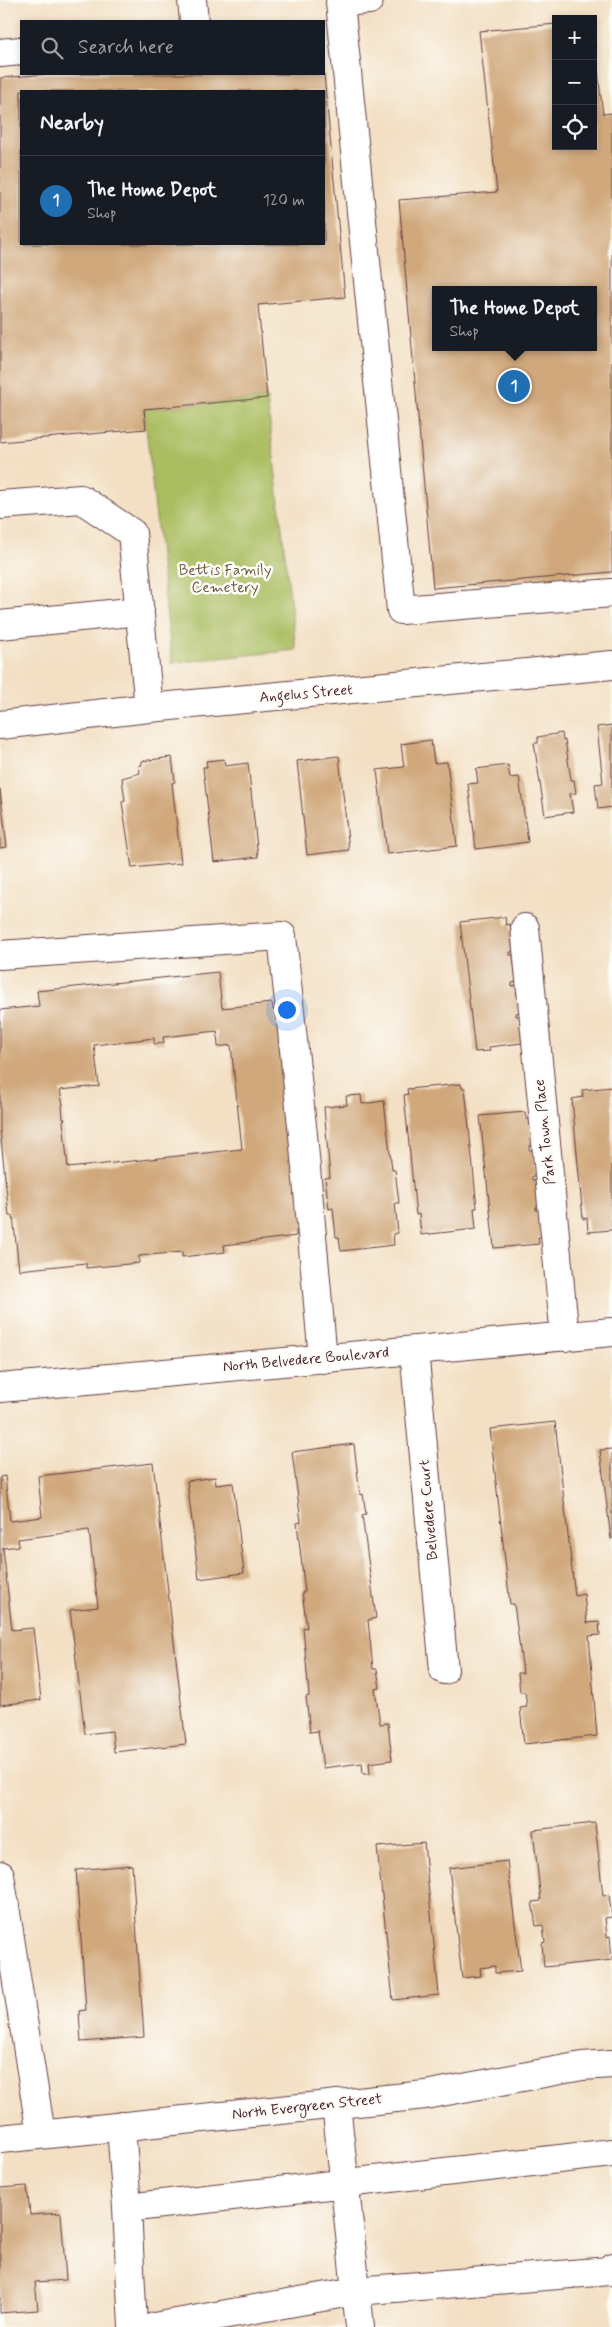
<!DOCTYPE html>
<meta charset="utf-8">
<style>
:root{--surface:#171b24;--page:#242831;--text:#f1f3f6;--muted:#9ea1a6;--line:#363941;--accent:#1f6fb2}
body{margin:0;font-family:Mynerve,sans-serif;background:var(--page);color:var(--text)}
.controls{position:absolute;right:15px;top:15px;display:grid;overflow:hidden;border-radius:0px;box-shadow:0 2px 8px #0003}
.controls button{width:45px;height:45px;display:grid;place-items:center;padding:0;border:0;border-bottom:1px solid var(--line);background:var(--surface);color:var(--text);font:25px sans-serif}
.you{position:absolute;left:286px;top:1009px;width:18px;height:18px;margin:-12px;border:4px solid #fff;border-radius:50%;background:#1a73e8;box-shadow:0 0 0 8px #1a73e833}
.badge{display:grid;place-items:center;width:32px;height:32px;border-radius:50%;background:var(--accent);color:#fff;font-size:16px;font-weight:700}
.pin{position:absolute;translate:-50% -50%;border:2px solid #fff;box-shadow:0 1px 5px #0006}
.popup{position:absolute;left:432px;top:286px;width:165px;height:65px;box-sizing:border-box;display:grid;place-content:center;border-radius:0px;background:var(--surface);filter:drop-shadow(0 1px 4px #0005);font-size:16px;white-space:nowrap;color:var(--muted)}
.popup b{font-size:19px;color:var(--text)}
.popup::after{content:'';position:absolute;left:50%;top:100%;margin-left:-10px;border:10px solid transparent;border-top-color:var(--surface)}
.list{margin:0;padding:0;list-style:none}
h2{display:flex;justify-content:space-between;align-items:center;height:65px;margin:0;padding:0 20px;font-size:21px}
h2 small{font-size:16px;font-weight:400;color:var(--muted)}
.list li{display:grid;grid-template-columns:32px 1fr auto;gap:15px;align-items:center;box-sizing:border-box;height:90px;padding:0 20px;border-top:1px solid var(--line)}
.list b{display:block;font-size:19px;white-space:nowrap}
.list p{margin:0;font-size:16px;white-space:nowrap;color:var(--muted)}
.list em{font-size:16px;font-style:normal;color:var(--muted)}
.icon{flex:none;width:28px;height:28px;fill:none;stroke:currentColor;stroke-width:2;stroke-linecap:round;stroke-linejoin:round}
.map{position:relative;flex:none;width:612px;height:2327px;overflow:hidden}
.search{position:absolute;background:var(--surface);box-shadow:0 2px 8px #0003;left:20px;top:20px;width:305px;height:55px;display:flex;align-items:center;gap:12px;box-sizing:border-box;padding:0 18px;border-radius:0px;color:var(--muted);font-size:19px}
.panel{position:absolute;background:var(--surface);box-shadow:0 2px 8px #0003;left:20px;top:90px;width:305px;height:155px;border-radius:0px}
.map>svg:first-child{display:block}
</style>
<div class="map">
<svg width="612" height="2327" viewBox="0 0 612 2327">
<rect width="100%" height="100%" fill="#fdfcf7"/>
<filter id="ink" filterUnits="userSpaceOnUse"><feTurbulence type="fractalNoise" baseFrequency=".02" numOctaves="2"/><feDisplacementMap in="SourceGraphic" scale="10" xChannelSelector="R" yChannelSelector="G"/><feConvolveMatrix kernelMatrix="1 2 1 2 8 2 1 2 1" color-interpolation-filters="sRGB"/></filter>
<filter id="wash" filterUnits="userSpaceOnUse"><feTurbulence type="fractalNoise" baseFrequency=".0096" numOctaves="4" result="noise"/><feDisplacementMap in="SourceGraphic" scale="20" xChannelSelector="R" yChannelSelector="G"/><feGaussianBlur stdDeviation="1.12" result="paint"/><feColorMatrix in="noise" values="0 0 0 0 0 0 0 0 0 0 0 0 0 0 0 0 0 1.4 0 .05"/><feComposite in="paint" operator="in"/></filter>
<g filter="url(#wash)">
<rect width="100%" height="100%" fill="#f3e0c4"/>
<path fill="#aabd61" stroke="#7a6e46" d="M267 398 296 650 172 663 144 409Z"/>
<g id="blocks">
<path fill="#d0a87b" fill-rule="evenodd" d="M556 24V146H593V30L603 114 612 113V572L433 588 399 200 497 192 479 31ZM435 290H593V347H435Z
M47 74H324L345 297 258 305 267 398 144 409 146 429 0 442V78ZM21 91H324V244H21Z
M612 725V807L598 809 595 784 603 783 597 727Z
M562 733 563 741 565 740 571 780H574L576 793 570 794 573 812 545 816 534 743H538V737Z
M431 740 434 763 447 762 457 846 387 854 377 770 404 767 401 744Z
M339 756 349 850 307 855 297 761Z
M172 757 175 782 172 783 181 863 132 868 122 802 125 801 122 778 140 773 139 765H142V761Z
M224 759 225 766 248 763 258 857 214 862 203 767H207L206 761Z
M508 765 510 778 519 777 528 842 476 849 468 784 478 783 476 769Z
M0 789 7 847 0 848Z
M505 917 506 925 510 924 513 952H510V955H513L516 982 512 983V986L516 985 519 1012 516 1013V1016H519L522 1043 489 1047 490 1051 475 1052 460 922Z
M218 972 222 1008 272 1003 273 1010H281L304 1230 296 1231V1236L224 1245 225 1252 182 1257V1252L139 1256V1263L86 1268V1263L19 1270 13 1216H9L0 1130V1010L39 1006 37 991ZM217 1031 218 1047 231 1045 242 1149 68 1168 63 1121 65 1119H63L62 1106 63 1105 60 1090 99 1086 94 1045 154 1038V1044L164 1043 163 1037Z
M461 1084 462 1088H465L477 1208H474L476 1229 421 1235 419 1214 416 1215 404 1095 408 1094 407 1089Z
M612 1087V1230L588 1232 587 1218 583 1219 572 1099 583 1097 582 1090Z
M361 1095 362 1104 384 1101 392 1170H395L399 1203H395L398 1233 393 1234 394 1245 341 1251 339 1237H336L333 1208 329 1209 325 1178 330 1177 324 1107 347 1105 346 1096Z
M525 1112 526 1119H529L533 1146H529V1150H533L536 1176H532V1180H536L539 1207H536V1210L539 1209 542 1237H538L539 1244 494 1248 480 1116Z
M555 1422 575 1596 584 1594 587 1623 599 1622 600 1635 589 1636 597 1736 524 1744 520 1708 527 1707 525 1692H520L518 1673H523L514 1604H510L490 1429Z
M354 1444 360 1495 363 1494 366 1514 362 1515 376 1618 368 1620 373 1669H377L380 1688 375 1689 380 1724 388 1723 392 1760 369 1763 370 1774H363L362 1763 323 1768 318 1731 310 1732 306 1697 309 1696 303 1627 307 1628 302 1592H305L297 1523 301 1522 292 1452Z
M612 1449V1539H611L600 1450Z
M153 1463 186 1744 114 1752 112 1731 85 1734 70 1610 98 1607 89 1530 18 1539 19 1546 3 1548 12 1630 33 1628 41 1700 0 1705V1477L5 1476 10 1521 42 1517 38 1476Z
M215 1477 216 1485 233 1483 244 1573 199 1579 187 1481Z
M595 1823 603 1896 609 1895 612 1917 605 1918 607 1937 610 1936 612 1960 544 1967 542 1943 545 1942 543 1925 536 1926 532 1902 541 1901 533 1830Z
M424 1843 439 1995 393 2000 377 1847Z
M507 1861 521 1971 495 1973V1966L480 1968 481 1976 462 1978 449 1868Z
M132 1865 144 2037 81 2042 79 2011 86 2010 76 1870Z
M27 2186 30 2215 61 2213 66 2280 35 2282 38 2310 0 2313V2188Z"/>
</g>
</g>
<g filter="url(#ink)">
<use href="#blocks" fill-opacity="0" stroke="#633c42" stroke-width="1"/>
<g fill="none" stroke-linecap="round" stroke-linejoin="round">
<g stroke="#633c42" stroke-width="30">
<path id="minor" d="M192 0 194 21
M369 0 340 2 401 610 612 593
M0 53 21 51
M0 505 81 499 132 533 149 708
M0 625 140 611
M0 725 149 708 612 665
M525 928 565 1337
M0 955 282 936 303 1135 323 1359
M414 1350 444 1670
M0 1388 612 1332
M0 1875 41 2134
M336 2104 360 2327
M121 2126 127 2208 612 2153
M0 2139 425 2095 582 2066 612 2064
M127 2208 133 2327
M154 2327 356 2291 609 2271 612 2267"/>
</g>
<use href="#minor" stroke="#fff" stroke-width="28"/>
</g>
</g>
<g text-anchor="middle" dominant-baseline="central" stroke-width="5" stroke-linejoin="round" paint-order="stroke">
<g font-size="15" fill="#6c563e" stroke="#fdfcf7">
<text x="225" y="571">Bettis Family<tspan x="225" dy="17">Cemetery</tspan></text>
</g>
<g font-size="15" fill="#4a1f2b" stroke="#fdfcf7">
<text transform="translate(306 694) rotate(-5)">Angelus Street</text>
<text transform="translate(545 1132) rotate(-96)">Park Town Place</text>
<text transform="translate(306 1360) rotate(-5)">North Belvedere Boulevard</text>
<text transform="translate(429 1510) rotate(-95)">Belvedere Court</text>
<text transform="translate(307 2107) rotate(-6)">North Evergreen Street</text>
</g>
</g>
</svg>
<div class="controls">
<button>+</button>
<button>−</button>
<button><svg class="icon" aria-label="locate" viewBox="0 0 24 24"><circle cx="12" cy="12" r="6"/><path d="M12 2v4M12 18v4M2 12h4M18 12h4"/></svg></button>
</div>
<div class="you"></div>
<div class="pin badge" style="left:514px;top:386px">1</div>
<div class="popup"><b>The Home Depot</b>Shop</div>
<div class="search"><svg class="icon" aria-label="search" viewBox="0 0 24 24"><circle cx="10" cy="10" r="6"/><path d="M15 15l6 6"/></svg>Search here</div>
<section class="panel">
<h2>Nearby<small></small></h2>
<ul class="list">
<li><span class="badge">1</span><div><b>The Home Depot</b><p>Shop</p></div><em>120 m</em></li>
</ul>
</section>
</div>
